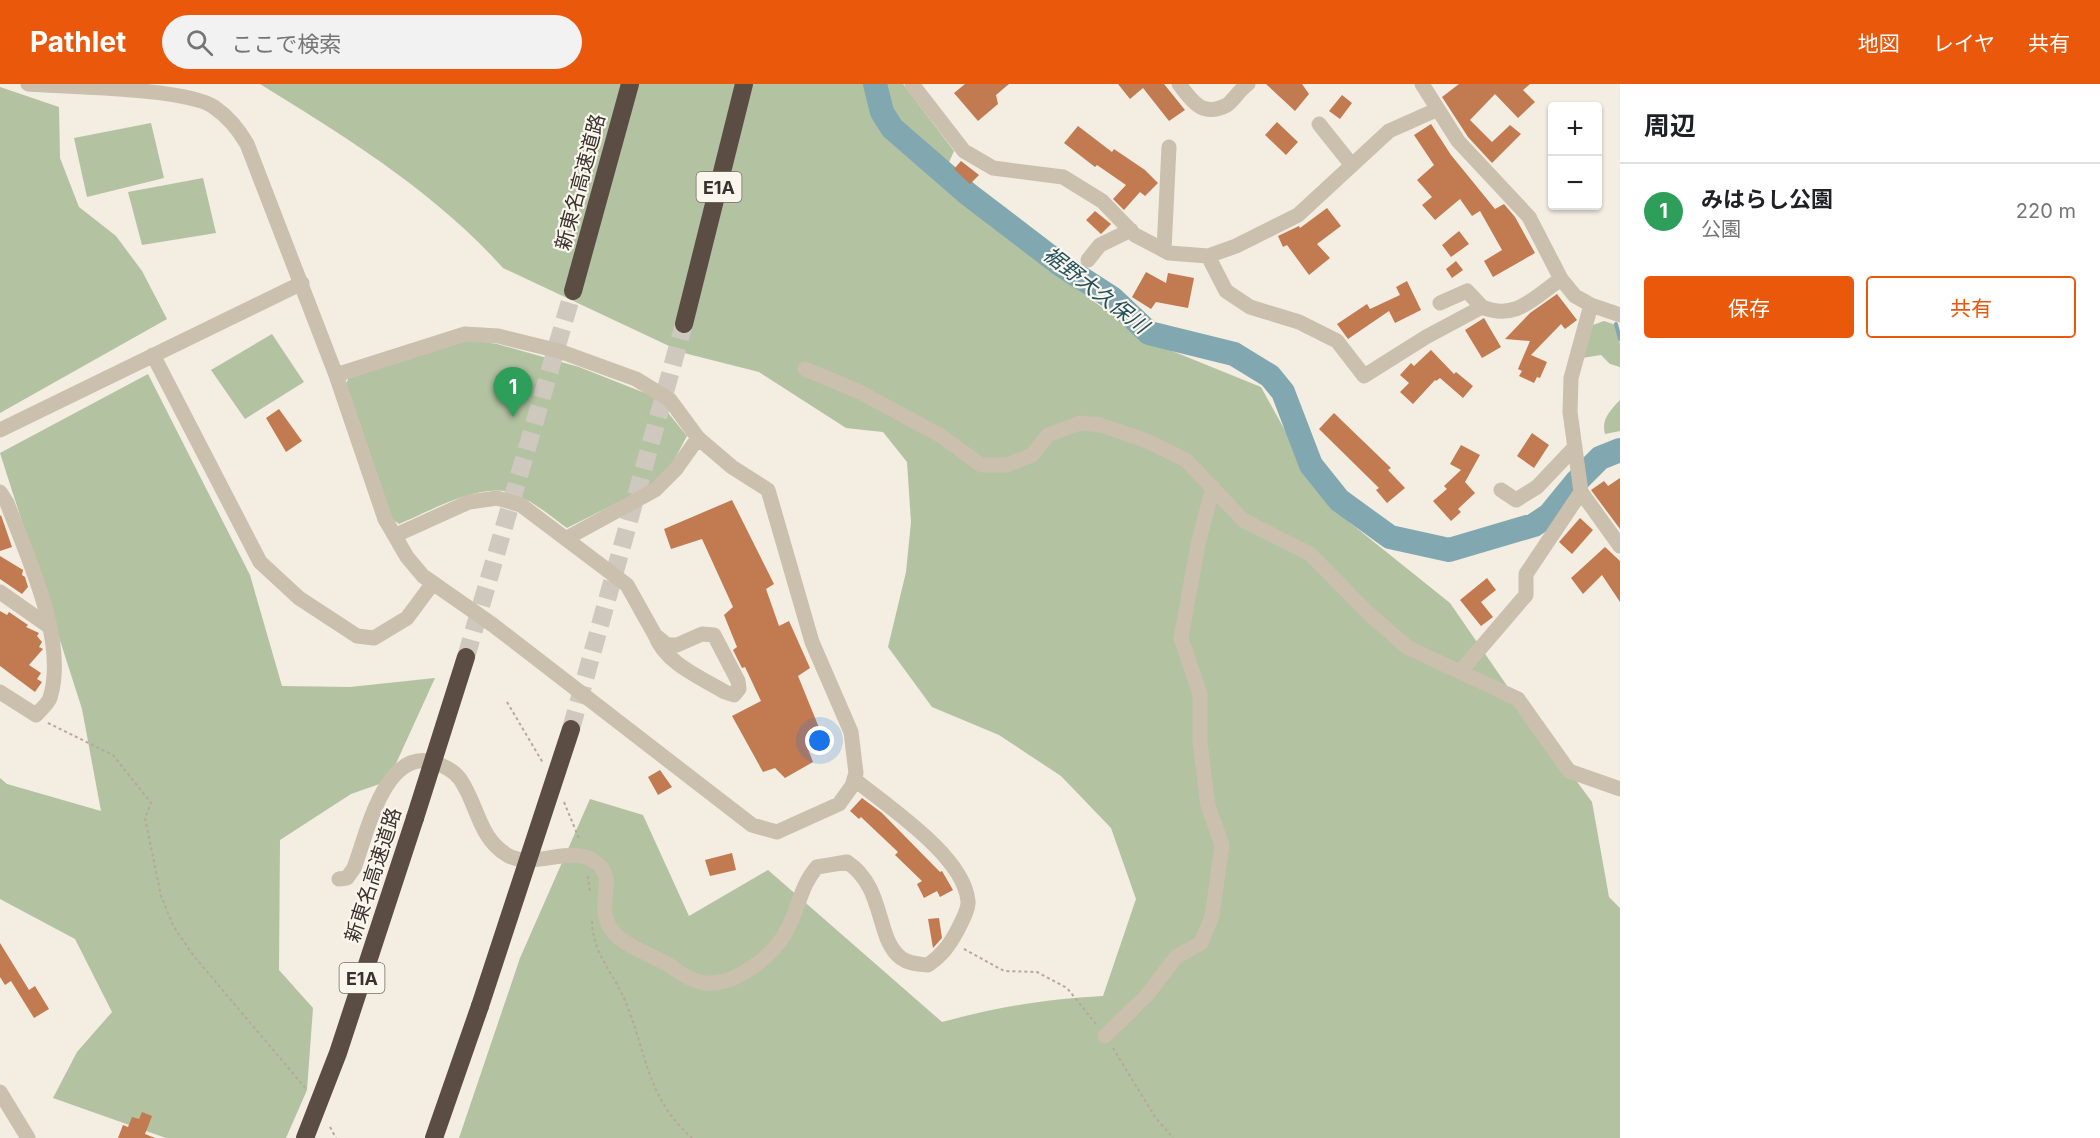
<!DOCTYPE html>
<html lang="ja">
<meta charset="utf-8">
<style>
:root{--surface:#fff;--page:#f2f2f2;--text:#202124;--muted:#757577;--line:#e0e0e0;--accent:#ea580c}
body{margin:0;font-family:Inter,"Noto Sans JP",sans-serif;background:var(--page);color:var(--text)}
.controls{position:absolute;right:18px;top:18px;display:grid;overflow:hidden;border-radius:6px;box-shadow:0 2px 4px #0004}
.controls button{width:54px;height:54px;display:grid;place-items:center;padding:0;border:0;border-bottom:2px solid var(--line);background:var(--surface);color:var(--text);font:30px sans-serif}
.you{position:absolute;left:820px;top:657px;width:21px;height:21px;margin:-15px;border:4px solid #fff;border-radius:50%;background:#1a73e8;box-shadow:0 0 0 9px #1a73e833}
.badge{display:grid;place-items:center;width:39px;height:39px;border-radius:50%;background:var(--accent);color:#fff;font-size:20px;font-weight:700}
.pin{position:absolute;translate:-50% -50px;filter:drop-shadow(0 2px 3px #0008)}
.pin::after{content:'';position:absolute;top:32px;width:21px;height:18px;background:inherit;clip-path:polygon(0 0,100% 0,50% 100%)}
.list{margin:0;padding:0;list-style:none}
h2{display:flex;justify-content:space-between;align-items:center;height:78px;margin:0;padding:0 24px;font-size:26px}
h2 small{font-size:20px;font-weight:400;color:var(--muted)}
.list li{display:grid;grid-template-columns:39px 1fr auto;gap:18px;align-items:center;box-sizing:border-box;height:96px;padding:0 24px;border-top:2px solid var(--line)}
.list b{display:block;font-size:22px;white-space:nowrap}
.list p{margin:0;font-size:20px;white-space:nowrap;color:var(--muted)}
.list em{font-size:20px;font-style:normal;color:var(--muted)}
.actions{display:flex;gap:12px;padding:18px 24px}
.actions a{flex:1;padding:14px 0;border:2px solid var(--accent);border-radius:6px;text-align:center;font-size:21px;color:var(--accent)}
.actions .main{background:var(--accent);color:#fff}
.icon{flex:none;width:33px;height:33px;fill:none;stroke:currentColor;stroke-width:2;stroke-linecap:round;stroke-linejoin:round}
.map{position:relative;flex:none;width:1620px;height:1054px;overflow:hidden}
header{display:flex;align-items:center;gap:36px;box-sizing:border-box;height:84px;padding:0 30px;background:var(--accent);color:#fff}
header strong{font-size:28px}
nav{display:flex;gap:33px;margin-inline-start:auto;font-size:21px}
.search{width:420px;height:54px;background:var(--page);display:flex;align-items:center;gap:15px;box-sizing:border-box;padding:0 21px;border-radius:33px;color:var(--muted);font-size:22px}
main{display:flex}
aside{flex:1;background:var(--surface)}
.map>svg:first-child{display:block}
</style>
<header>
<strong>Pathlet</strong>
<div class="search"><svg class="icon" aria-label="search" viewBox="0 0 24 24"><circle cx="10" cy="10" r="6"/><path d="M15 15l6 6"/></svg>ここで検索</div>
<nav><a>地図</a><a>レイヤ</a><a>共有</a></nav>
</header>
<main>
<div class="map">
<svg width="1620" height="1054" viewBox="0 0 1620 1054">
<rect width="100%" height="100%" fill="#f3ede2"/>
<path fill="#b3c2a1" d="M260 0H903L954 67 942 94 1035 175 1150 258 1261 303 1314 399 1349 438 1450 519 1521 622 1592 718 1609 813 1620 824V1054H459L520 874 590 715 643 731 689 832 768 786 942 938C997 923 1046 915 1103 912L1136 815 1111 744 1061 692 999 651 932 623 888 563 906 488 911 438 907 378 883 348 846 344 759 288 684 269 503 184C435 108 346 53 260 0Z
M0 3 59 23 60 74 79 123 116 152 142 187 167 235 0 329Z
M151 39 164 94 87 113 74 54Z
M203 94 216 149 142 161 128 108Z
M1604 237 1616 241 1620 260V283L1610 280 1601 271 1582 274 1593 241Z
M272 250 304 298 245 335 211 286Z
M470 256 497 260 579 283 655 313 687 352 667 389 650 402 567 444C549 431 530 414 508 408 477 400 428 428 399 440L388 432 345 302 350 291Z
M148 290 250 491 282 602 350 603 435 594 388 697 351 710 280 756 279 886 313 924 307 1006 286 1054H166L53 1014 77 968 112 928 75 855 0 815V694L7 700 101 727 82 625 0 369Z
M1620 316V347L1605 350C1601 335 1610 327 1620 316Z"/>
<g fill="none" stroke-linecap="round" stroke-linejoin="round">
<path stroke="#81a8b0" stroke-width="4" d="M1616 240 1620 255"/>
<path stroke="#81a8b0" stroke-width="24" d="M875 0 882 28 892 44 968 110 1061 181 1112 214 1149 249 1234 270 1270 292 1283 308 1311 381 1339 416 1390 453 1449 466 1534 441 1549 431 1576 398 1600 374 1620 366"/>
</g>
<path fill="#c27a50" d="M965 0H1009L996 11 998 20 978 37 954 9Z
M1118 0H1164L1185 26 1169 37 1143 4 1130 15Z
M1266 0H1302L1309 10 1295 27Z
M1459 0H1530L1523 6 1535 18 1518 34 1495 10 1470 36 1492 58 1510 41 1521 50 1492 79 1468 53 1442 13Z
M1342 11 1352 19 1340 35 1329 27Z
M1277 38 1298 58 1286 71 1265 51Z
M1431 40 1451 71 1495 125 1504 120 1515 133 1535 169 1493 193 1484 177 1502 166 1480 127 1472 132 1460 115 1435 136 1422 121 1432 113 1417 96 1434 81 1414 51Z
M1078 42 1112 68 1114 65 1145 86 1158 99 1145 112 1140 108 1124 126 1113 115 1126 101 1097 81 1095 83 1064 59Z
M961 77 979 91 970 100 954 85Z
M1327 124 1341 142 1317 160 1330 174 1309 191 1287 161 1283 163 1278 152 1299 142 1300 144Z
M1095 127 1111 140 1101 150 1086 136Z
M1459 147 1469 160 1451 173 1442 161Z
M1456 177 1463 186 1452 194 1446 185Z
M1146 188 1166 199 1168 189 1194 194 1188 224 1156 218 1151 225 1132 213Z
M1407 197 1421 226 1395 239 1389 227 1348 255 1337 240 1367 220 1370 225 1400 211 1396 203Z
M1557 210 1577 236 1565 245 1561 240 1531 271 1547 278 1540 294 1537 293 1534 299 1519 292 1522 287 1518 285 1530 257 1505 255 1530 229Z
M1484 234 1501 263 1482 274 1465 246Z
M1431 266 1454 290 1456 288 1473 302 1463 314 1440 294 1436 297 1435 296 1413 320 1400 308 1409 299 1400 291 1411 279 1414 282Z
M279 325 302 357 286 368 266 334Z
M1334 329 1391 384 1388 386 1405 404 1387 419 1376 406 1379 404 1319 345Z
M1532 349 1549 361 1534 384 1517 372Z
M1461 361 1480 371 1465 398 1475 409 1458 425 1461 428 1451 437 1433 417 1447 405 1444 402 1461 386 1450 380Z
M1620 394V445L1591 406 1604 397 1608 402Z
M732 416 774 500 766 505 779 542 789 537 810 584 798 592 822 651 806 660 813 678 785 694 775 684 763 688 732 632 761 617 745 583 742 584 733 566 737 563 724 531 733 523 702 455 671 465 664 445Z
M1 431 12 463 0 467V432Z
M1580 434 1593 446 1572 470 1559 458Z
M1605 463 1620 477V518L1602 491 1583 510 1571 494Z
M0 472 23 486 22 491 25 493 28 503 22 510 0 495Z
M1487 494 1496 506 1481 518 1493 533 1481 542 1460 516Z
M0 527 7 531 9 528 28 541 26 543 39 549 37 552 42 558 39 563 43 565 29 581 41 589 37 595 42 598 35 608 0 582Z
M660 686 672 703 658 711 648 693Z
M862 714 882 729 940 788 942 787 953 806 940 813 937 807 924 814 917 800 922 797 895 771 898 768 861 733 859 735 850 727Z
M732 769 736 786 710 792 705 776Z
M939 834 942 854 933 864 928 835Z
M0 859 29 906 35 902 49 925 34 934 11 897 5 901 0 893Z
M142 1028 152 1032 145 1050 155 1054H118L123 1041 128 1043 132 1033 139 1035Z"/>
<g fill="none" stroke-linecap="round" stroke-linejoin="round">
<path stroke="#cec8be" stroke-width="18" stroke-dasharray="18 9" stroke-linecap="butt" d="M466 573 573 207
M571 645 684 240"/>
<path stroke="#b7a997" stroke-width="2" stroke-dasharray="3 3" stroke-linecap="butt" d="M507 618 543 679
M48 639 113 671 151 719 145 734 161 812 174 843 193 871 307 1006
M564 718 580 757
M588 792 590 810
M592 837C592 864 609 885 621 908 647 962 643 1011 692 1054
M964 865 1004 887 1037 888 1067 904 1096 940
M1113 964 1155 1033 1173 1054
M330 1043 336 1054"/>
<path stroke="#cbbfad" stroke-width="15" d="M28 0C66 3 187 4 214 23 227 32 239 46 247 60L336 291 385 435 407 473 423 492 493 541 752 741 777 748 839 720 852 702 856 689 851 648 812 558 768 406 732 383 698 354 670 316 636 295 559 267 498 252 465 250 336 291
M912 0 964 67 993 84 1063 93 1102 117 1135 151 1169 169 1208 172 1236 162 1298 131 1389 47 1436 26
M1179 0C1192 17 1202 34 1227 21 1234 16 1240 5 1248 0
M1422 0 1458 57 1529 133 1561 195 1575 212 1591 221 1620 231
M1319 40 1351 80
M1164 166 1169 63
M1208 172 1226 207 1250 223 1299 238 1337 257 1364 292 1426 253 1482 223C1516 237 1533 214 1561 195
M1088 176 1100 161 1131 146
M1440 219 1467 207 1482 223
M1591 221 1571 294 1570 328 1581 408 1620 462
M153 271 260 478 299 514 357 552 374 554 407 534 433 499
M805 285 860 308 941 352 981 381H1007L1032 371 1048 351 1080 339 1101 341 1147 357 1186 376 1243 436 1310 470 1367 528 1407 563 1460 588 1526 511V490L1581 408
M0 346 302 199
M1501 406 1516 416 1537 403 1575 363
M0 408 7 419C27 472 68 557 50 614 48 620 40 626 36 631L0 608
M396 451 469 418 497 414 521 421 627 501 655 551 667 561H677L702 550 714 551 738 597 739 605 734 611 725 608C700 593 666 580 655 551
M567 454 655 406 676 385 698 354
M0 508 50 543
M1460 588 1518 615 1569 687 1620 705
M339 795 347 794 354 784C367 750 384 665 433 678 442 681 454 687 460 695 478 721 478 753 507 771 535 787 575 757 599 781 618 800 592 821 614 849 624 861 654 872 669 881 681 889 690 897 705 899 736 902 775 871 788 844 799 823 801 801 817 783L847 778C886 804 875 854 901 874 909 880 919 880 928 881 942 871 949 862 957 847 961 839 969 825 968 817 964 772 887 722 854 695
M1105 952 1147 911 1176 873 1201 859 1212 832 1222 761 1208 722 1200 658V610L1181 554 1198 460 1213 403
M0 1008 28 1054"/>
<path stroke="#5b4d43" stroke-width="18" d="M573 207 630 0
M684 240 744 0
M305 1054 338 969 415 734
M434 1054 480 922"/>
<path stroke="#5b4d43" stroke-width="18" d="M415 734 466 573
M480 922 571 645"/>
</g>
<g text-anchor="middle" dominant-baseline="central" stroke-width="4.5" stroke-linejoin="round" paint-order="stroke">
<g fill="#faf6ee" stroke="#746d66" stroke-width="1.5">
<rect x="696.5" y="88" width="45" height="30" rx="4.5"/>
<rect x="339.5" y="879" width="45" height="30" rx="4.5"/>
</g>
<g font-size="18" font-weight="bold" fill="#3a322c">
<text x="719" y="103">E1A</text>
<text x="362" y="894">E1A</text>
</g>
<g font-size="20" fill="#3a322c" stroke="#faf6ee">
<text transform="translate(580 98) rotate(-75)">新東名高速道路</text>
<text transform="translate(373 791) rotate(-72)">新東名高速道路</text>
</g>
<g font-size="21" font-style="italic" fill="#22505b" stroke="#faf6ee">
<text transform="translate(1096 206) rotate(38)">裾野大久保川</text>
</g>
</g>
</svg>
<div class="controls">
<button>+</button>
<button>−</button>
</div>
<div class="you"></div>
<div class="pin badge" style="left:513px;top:333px;background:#2e9e5b">1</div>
</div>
<aside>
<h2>周辺<small></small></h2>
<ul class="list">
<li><span class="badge" style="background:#2e9e5b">1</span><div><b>みはらし公園</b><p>公園</p></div><em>220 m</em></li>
</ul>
<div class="actions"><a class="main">保存</a><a>共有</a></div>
</aside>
</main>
